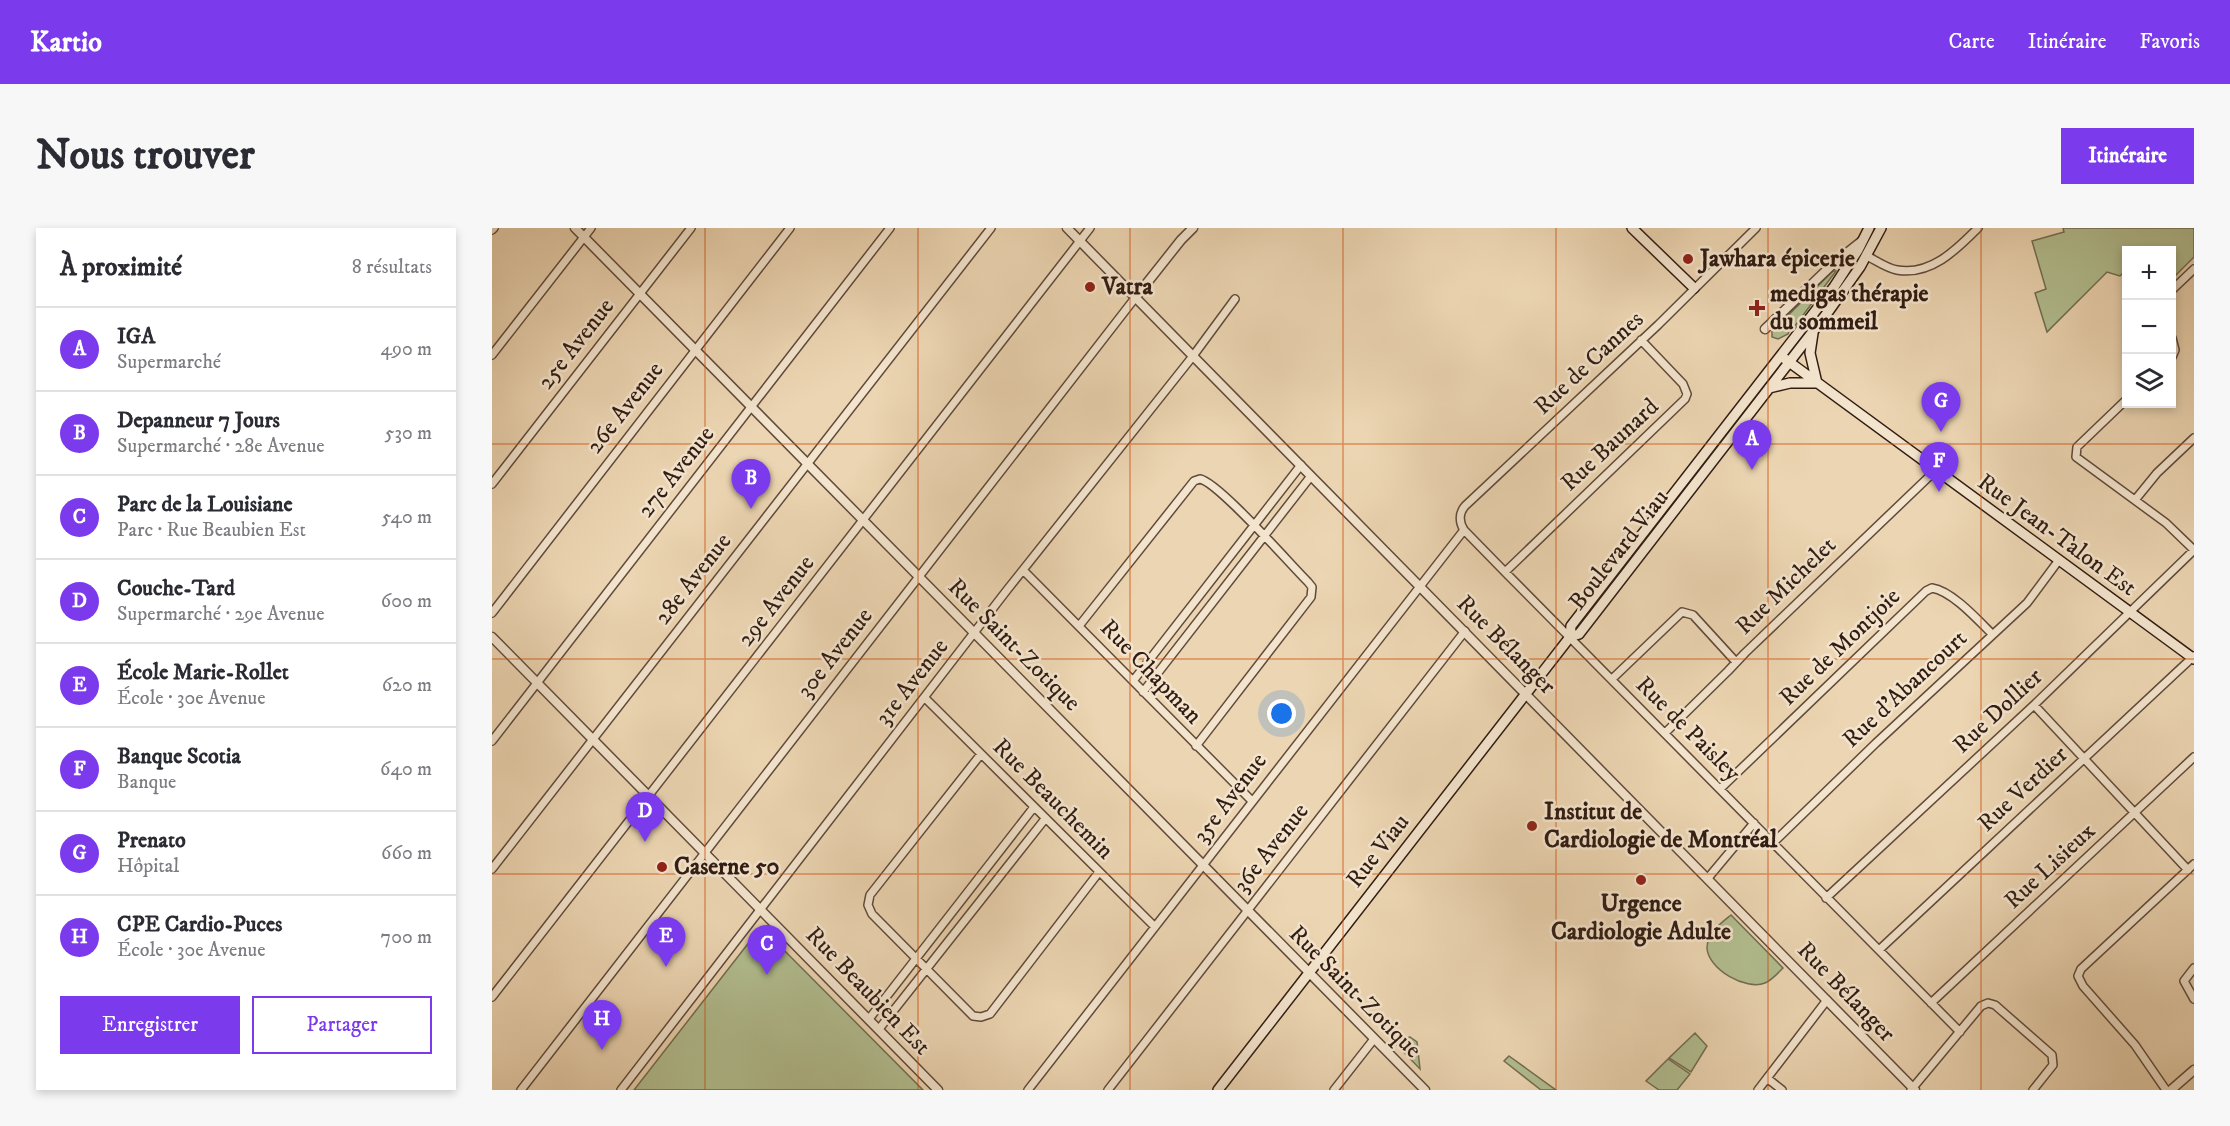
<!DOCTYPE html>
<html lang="fr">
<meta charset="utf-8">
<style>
:root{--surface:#fff;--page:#f7f7f7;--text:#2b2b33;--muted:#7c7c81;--line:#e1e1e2;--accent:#7c3aed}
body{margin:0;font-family:"IM FELL DW Pica",serif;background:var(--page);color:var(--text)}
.controls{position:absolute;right:18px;top:18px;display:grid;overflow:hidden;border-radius:0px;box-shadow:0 3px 9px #0003}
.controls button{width:54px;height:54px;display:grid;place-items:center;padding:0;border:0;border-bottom:2px solid var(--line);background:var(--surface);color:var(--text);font:30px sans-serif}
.you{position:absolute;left:790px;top:486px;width:21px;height:21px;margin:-15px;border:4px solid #fff;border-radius:50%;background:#1a73e8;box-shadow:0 0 0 9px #1a73e833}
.badge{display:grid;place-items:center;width:39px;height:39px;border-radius:50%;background:var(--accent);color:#fff;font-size:20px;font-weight:700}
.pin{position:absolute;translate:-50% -50px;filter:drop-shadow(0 2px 3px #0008)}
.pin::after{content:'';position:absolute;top:32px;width:21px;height:18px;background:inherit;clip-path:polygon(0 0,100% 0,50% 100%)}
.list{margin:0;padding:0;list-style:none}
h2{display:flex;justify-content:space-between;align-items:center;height:78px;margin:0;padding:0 24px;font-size:26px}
h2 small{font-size:20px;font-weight:400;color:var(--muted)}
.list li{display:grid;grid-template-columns:39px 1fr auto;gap:18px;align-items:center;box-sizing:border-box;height:84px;padding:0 24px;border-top:2px solid var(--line)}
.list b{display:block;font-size:22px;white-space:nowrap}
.list p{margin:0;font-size:20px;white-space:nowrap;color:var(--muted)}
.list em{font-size:20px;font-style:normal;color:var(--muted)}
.actions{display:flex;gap:12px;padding:18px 24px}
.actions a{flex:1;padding:14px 0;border:2px solid var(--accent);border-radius:0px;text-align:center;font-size:21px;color:var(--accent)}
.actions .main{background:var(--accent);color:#fff}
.icon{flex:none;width:33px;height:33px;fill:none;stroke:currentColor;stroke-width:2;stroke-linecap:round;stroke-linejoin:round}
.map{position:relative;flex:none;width:1702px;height:862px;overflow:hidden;border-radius:0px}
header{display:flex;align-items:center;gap:36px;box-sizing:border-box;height:84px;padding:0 30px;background:var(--accent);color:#fff}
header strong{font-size:28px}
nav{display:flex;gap:33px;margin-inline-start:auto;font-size:21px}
.intro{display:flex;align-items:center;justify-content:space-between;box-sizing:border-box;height:144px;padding:0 36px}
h1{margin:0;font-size:42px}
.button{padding:15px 27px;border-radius:0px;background:var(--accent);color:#fff;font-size:21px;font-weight:700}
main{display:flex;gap:36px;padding:0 36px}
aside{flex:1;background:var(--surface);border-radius:0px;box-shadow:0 3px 9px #0003}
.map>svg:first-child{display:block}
</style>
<header>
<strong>Kartio</strong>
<nav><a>Carte</a><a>Itinéraire</a><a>Favoris</a></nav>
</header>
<div class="intro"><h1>Nous trouver</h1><a class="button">Itinéraire</a></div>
<main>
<aside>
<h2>À proximité<small>8 résultats</small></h2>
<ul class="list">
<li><span class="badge">A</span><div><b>IGA</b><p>Supermarché</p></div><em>490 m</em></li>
<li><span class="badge">B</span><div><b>Depanneur 7 Jours</b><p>Supermarché · 28e Avenue</p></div><em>530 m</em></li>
<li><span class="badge">C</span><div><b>Parc de la Louisiane</b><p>Parc · Rue Beaubien Est</p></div><em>540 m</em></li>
<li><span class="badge">D</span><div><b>Couche-Tard</b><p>Supermarché · 29e Avenue</p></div><em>600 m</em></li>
<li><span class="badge">E</span><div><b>École Marie-Rollet</b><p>École · 30e Avenue</p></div><em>620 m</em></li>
<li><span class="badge">F</span><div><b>Banque Scotia</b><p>Banque</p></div><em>640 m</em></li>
<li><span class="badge">G</span><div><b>Prenato</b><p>Hôpital</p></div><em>660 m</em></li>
<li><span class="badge">H</span><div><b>CPE Cardio-Puces</b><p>École · 30e Avenue</p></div><em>700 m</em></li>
</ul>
<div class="actions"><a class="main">Enregistrer</a><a>Partager</a></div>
</aside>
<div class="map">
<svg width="1702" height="862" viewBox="0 0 1702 862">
<rect width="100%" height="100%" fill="#ecd5b2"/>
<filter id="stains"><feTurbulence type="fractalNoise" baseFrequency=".00333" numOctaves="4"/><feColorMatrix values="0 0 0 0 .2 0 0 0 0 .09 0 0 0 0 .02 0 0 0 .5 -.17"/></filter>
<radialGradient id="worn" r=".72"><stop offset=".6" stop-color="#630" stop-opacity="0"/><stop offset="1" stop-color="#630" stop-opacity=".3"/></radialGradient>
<path fill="#b2be90" stroke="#726d52" stroke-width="1.5" d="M1571 0H1702V29L1680 51V22H1634V44L1633 43 1628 48 1615 44 1555 104 1543 65 1554 61 1540 13 1572 4Z
M1341 43H1344L1300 102 1298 101 1296 106 1286 111 1280 109V103Z
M1239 687 1291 740C1286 745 1280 752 1273 755 1254 763 1216 741 1215 720 1215 705 1229 695 1239 687Z
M269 699 431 862H142Z
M1203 805 1215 818 1199 844 1177 830Z
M918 809 925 814 928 841 901 813Z
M1017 828 1064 862H1049L1012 833Z
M1176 831 1198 846 1185 862H1167L1154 853Z"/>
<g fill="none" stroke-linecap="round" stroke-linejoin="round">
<g stroke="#604a3b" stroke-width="10">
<path id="minor" d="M1264 0 1166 97 973 278C967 285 967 294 972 302L1013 344 1468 804
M0 2 2 0
M1375 28C1385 33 1394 40 1405 42 1439 48 1465 21 1486 0
M1680 62 1702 41
M1680 110 1683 122 1680 129
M0 127 99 0
M1634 172 1585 219 1584 229 1674 295 1702 322
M0 256 199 0
M1643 272 1665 245 1702 210
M531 342 759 572
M1013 344 1193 171 1195 166 1191 156 1149 112
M0 385 298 0
M587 398 702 253 708 251C726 254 798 336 816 354L820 359 819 369 704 518
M1120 451 1190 384 1201 387 1244 434
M641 453 809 237
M651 464 819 248
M433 470 663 699
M1542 477 1696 642
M1173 505 1236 443 1253 425 1444 242
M0 513 398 0
M489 526 378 667 376 677 380 686 481 788 489 789 498 786 607 644
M1228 561 1434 363 1440 360C1460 363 1486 392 1500 406
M1281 615 1384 515 1535 375 1567 332
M0 641 499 0
M1216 650 1262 595
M1334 670 1542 477 1702 322
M1387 722 1702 428
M1702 740 1692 753 1702 771
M0 769 598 0
M1439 775 1702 529
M377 791 542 579
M387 801 553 591
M1275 850 1290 862
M29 862 643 70
M129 862 515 362 701 128 743 71
M536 862 972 302
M616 862 973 403
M842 862 882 811
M1266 862 1335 772
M1419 862 1489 778 1496 775 1503 777 1560 827 1561 837 1541 862
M1674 862 1643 817 1591 758 1586 748 1589 741 1702 636"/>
</g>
<g stroke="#604a3b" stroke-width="11">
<path id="tertiary" d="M83 0 933 862
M575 0 1423 862
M643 70 689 12 701 0
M1273 101 1341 36 1371 12
M0 409 446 862
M1679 862 1702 842"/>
</g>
<g stroke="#311c13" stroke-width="12">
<path id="secondary" d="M1140 0 1202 60
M1321 105 1318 125 1325 155
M1289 128 1702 431
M1277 160 1298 155H1325
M1078 409 1087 406 1336 84 1368 39 1389 0
M1078 409 1079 398 1342 59 1366 22 1377 0
M726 862 1078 409"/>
</g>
<use href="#minor" stroke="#f3e4cd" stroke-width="7"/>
<use href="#tertiary" stroke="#f3e4cd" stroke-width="8"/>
<use href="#secondary" stroke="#f3e4cd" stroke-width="9"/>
</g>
<path fill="none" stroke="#cd500d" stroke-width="1.5" stroke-opacity="0.55" d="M213 0V862M426 0V862M638 0V862M851 0V862M1064 0V862M1276 0V862M1489 0V862M0 216H1702M0 431H1702M0 646H1702"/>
<g fill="#8f2418" stroke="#f3e4cd" stroke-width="2">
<circle cx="1196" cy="31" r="6"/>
<circle cx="598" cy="59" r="6"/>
<path d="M1262 71h6v6h6v6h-6v6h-6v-6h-6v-6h6z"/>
<circle cx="1040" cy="598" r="6"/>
<circle cx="170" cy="639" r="6"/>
<circle cx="1149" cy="652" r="6"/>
</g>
<g text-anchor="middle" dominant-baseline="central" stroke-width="5" stroke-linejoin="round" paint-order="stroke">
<g font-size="24" font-weight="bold" fill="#311c13" stroke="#f3e4cd" text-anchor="start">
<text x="1208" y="31">Jawhara épicerie</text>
<text x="610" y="59">Vatra</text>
<text x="1278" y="66">medigas thérapie<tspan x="1278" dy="28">du sommeil</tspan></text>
<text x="1052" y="584">Institut de<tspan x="1052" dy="28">Cardiologie de Montréal</tspan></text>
<text x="182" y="639">Caserne 50</text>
<text x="1149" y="676" text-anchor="middle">Urgence<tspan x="1149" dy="28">Cardiologie Adulte</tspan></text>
</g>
<g font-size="24" fill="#311c13" stroke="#f3e4cd">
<text transform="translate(84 116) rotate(-52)">25e Avenue</text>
<text transform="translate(1097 135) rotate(-43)">Rue de Cannes</text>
<text transform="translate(133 180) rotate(-52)">26e Avenue</text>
<text transform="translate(1118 217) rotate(-43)">Rue Baunard</text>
<text transform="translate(184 244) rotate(-52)">27e Avenue</text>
<text transform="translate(1565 307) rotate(36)">Rue Jean-Talon Est</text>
<text transform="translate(1127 322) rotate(-52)">Boulevard Viau</text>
<text transform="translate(201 351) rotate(-52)">28e Avenue</text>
<text transform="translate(1294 358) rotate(-44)">Rue Michelet</text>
<text transform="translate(284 373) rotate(-52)">29e Avenue</text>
<text transform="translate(522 417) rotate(45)">Rue Saint-Zotique</text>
<text transform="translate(1014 417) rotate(45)">Rue Bélanger</text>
<text transform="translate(1348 419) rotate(-44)">Rue de Montjoie</text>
<text transform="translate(343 425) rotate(-52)">30e Avenue</text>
<text transform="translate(659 444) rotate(46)">Rue Chapman</text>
<text transform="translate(420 454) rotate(-52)">31e Avenue</text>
<text transform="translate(1413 461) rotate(-43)">Rue d'Abancourt</text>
<text transform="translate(1506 483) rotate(-43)">Rue Dollier</text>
<text transform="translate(1196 501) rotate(45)">Rue de Paisley</text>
<text transform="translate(1531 561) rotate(-43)">Rue Verdier</text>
<text transform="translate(738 570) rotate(-53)">35e Avenue</text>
<text transform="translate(561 571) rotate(45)">Rue Beauchemin</text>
<text transform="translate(779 620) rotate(-52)">36e Avenue</text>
<text transform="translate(886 623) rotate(-52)">Rue Viau</text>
<text transform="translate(1558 638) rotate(-43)">Rue Lisieux</text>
<text transform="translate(376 763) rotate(46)">Rue Beaubien Est</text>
<text transform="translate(863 764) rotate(45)">Rue Saint-Zotique</text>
<text transform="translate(1354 764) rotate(46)">Rue Bélanger</text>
</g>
</g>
<rect width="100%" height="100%" filter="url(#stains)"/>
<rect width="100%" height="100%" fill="url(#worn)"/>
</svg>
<div class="controls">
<button>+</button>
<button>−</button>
<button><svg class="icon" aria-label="layers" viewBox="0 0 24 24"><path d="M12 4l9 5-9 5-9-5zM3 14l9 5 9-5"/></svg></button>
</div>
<div class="you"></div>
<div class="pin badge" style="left:1260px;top:242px">A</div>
<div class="pin badge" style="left:259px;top:281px">B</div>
<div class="pin badge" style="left:275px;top:747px">C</div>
<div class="pin badge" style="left:153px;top:614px">D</div>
<div class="pin badge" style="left:174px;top:739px">E</div>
<div class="pin badge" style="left:1447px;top:264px">F</div>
<div class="pin badge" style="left:1449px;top:204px">G</div>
<div class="pin badge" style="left:110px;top:822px">H</div>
</div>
</main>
